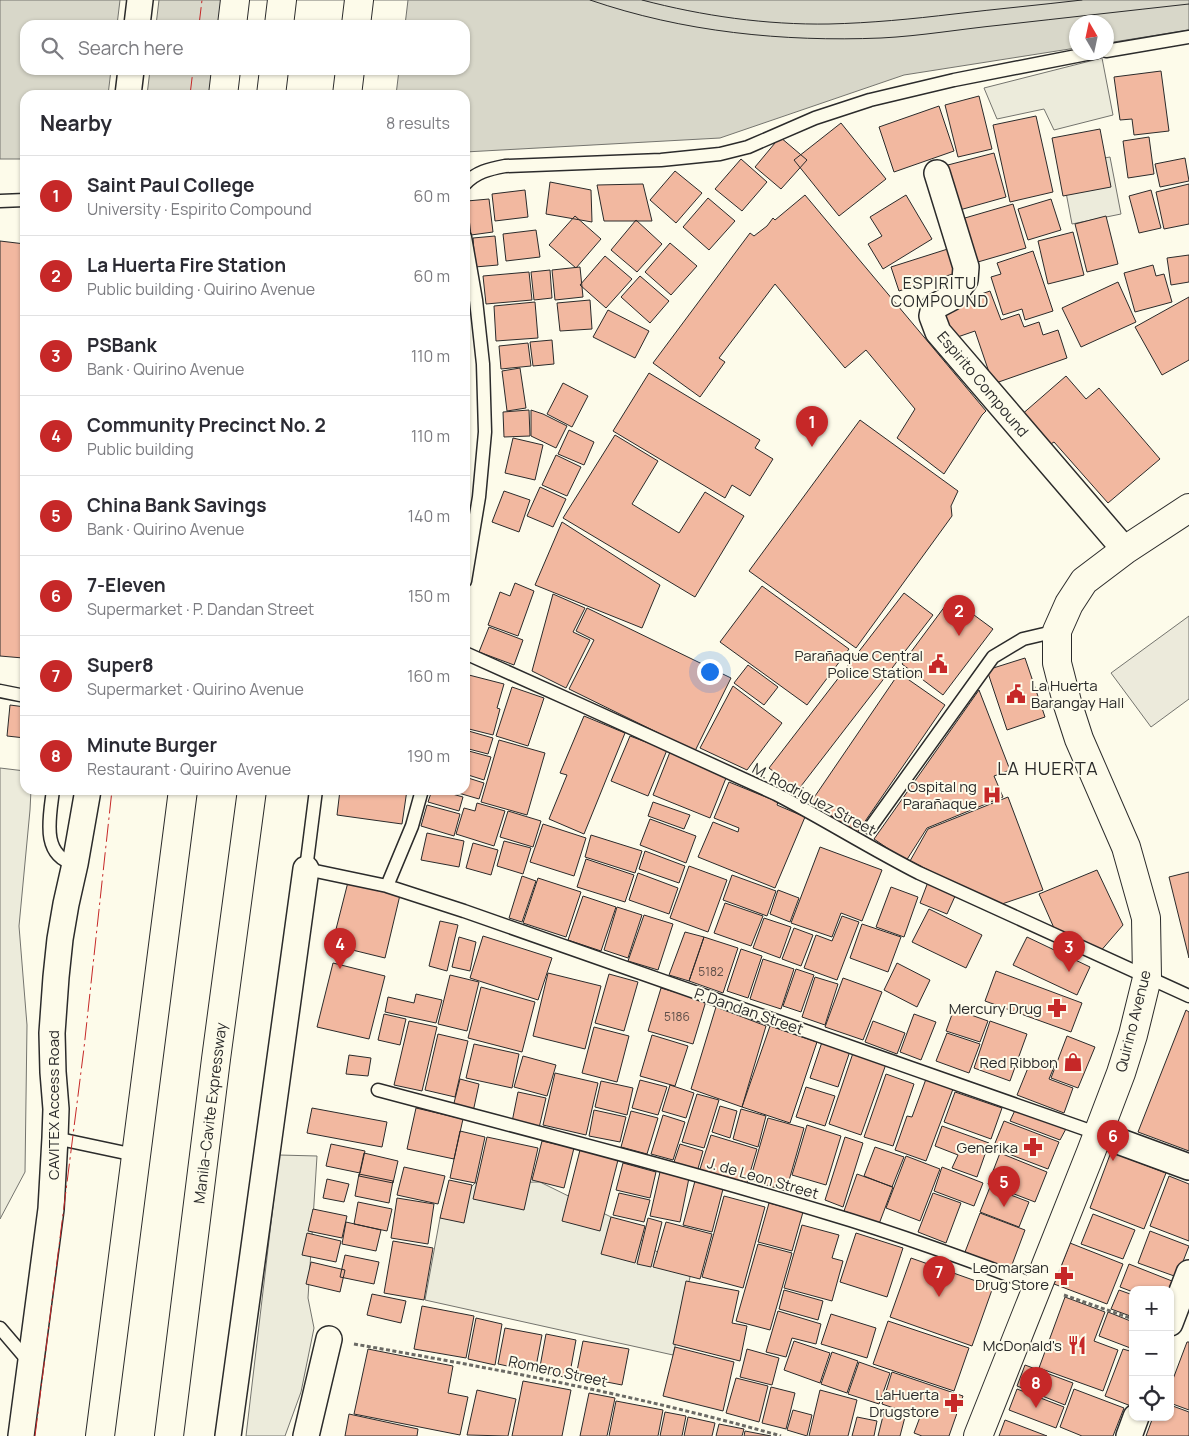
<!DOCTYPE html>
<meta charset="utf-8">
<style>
:root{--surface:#fff;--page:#f7f7f7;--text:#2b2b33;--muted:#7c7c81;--line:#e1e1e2;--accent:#c62828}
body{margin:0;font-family:Manrope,sans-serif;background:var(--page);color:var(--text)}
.controls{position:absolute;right:15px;bottom:15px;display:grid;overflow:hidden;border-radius:10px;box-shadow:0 1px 4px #0004}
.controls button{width:45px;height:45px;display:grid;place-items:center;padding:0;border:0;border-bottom:1px solid var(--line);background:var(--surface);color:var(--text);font:25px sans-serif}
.compass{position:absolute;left:1069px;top:15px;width:45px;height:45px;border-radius:50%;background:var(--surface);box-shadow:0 1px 4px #0004;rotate:351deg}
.you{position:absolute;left:709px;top:671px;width:18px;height:18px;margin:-12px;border:4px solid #fff;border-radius:50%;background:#1a73e8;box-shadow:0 0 0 8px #1a73e833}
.badge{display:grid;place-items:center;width:32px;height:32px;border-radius:50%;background:var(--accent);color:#fff;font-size:16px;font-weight:700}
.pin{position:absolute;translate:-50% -41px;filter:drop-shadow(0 1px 2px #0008)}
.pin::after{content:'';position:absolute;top:26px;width:18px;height:15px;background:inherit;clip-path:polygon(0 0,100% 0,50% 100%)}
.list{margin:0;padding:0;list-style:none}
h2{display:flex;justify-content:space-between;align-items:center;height:65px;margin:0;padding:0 20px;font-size:21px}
h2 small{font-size:16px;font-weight:400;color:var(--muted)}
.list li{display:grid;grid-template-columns:32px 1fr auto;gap:15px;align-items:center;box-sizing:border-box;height:80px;padding:0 20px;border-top:1px solid var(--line)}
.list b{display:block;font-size:19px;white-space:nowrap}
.list p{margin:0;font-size:16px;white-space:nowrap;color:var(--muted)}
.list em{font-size:16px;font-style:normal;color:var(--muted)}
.icon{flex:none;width:28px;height:28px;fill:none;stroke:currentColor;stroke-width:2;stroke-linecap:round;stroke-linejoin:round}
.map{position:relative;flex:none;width:1189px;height:1436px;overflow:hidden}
.search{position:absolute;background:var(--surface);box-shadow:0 1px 4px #0004;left:20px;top:20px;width:450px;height:55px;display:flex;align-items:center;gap:12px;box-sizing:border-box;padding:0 18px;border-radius:15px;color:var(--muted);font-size:19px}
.panel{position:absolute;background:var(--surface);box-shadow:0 1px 4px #0004;left:20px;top:90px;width:450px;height:705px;border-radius:15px}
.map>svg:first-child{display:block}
</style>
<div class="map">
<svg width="1189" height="1436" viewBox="0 0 1189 1436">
<rect width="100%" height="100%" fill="#fdfbea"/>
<path fill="#ecebdb" stroke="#74746e" d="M1102 58 1113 115 1054 130 1044 109 997 119 984 88Z
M1110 157 1121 214 1072 224 1061 166Z
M0 768 25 771V790H31L30 810 19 926 27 1025 25 1172 0 1219Z
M279 1155 317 1156 308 1298 314 1328 301 1392 285 1436H246Z
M540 1182 611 1217 690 1277 673 1355 425 1300 440 1218 475 1183Z"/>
<path fill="#eceadb" stroke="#74746e" d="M1189 616V699L1151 727 1111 673Z"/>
<path fill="#d8d7c9" stroke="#74746e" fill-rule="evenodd" d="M0 0H1189V30L1107 43 1106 22H1076V48L904 75 720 138 465 152V95H25V159H0ZM25 25H465V70H25Z"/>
<path fill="#fdfbea" stroke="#74746e" d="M120 0H159L156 25H117Z
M222 0H408L405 25H219Z
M111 70H150L147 95H108Z
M213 70H399L396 95H210Z"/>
<path fill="#f2b8a0" stroke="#2b2b2b" d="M1161 71 1169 131 1134 135 1132 119 1120 120 1114 77Z
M979 96 992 149 958 157 945 105Z
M939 106 954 151 894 172 879 127Z
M1036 116 1053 192 1010 202 993 125Z
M841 123 886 179 839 216 794 160Z
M1100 129 1111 187 1063 196 1052 138Z
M780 137 807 160 781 189 755 167Z
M1149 137 1154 174 1128 178 1123 141Z
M994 153 1006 197 956 211 944 166Z
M1185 158 1189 181 1160 187 1155 164Z
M741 159 767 182 742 211 715 189Z
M675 171 702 193 676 223 650 200Z
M550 182 591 190 592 222 546 214Z
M643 184 652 221H604L597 185Z
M1189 184V224L1164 229 1156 192Z
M525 190 528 217 495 221 492 194Z
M1151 190 1161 228 1139 233 1129 196Z
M805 195 986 411 982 415 944 474 897 438 915 409 866 350 845 368 775 284 719 358 725 362 700 397 653 363 750 233 754 236 767 226 773 218 775 220Z
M906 195 932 239 883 269 868 244 882 236 870 217Z
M708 198 735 221 709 250 683 227Z
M489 199 493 232 471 235 467 201Z
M1051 199 1061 230 1028 240 1018 209Z
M1013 204 1026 248 971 264 958 220Z
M575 216 601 239 576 268 549 245Z
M1106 216 1118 264 1087 272 1075 224Z
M636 220 662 244 637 272 611 250Z
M536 230 540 257 506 261 503 234Z
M1073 232 1084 275 1048 284 1038 241Z
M495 236 498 265 475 267 473 238Z
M0 241 25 244V643L23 658 0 656Z
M670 243 697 266 671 295 645 272Z
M954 247 962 271 899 291 891 267Z
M1033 251 1053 311 1025 320 1022 309 1003 315 991 277 1001 274 997 263Z
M1189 255V282L1171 285 1167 258Z
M605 256 632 279 606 308 580 285Z
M1153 265 1156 276 1164 274 1172 302 1135 312 1124 273Z
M580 267 583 297 555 300 552 270Z
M550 270 552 298 534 300 531 272Z
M529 272 532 300 486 304 483 276Z
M640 276 669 301 650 323 621 297Z
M1118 282 1136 322 1081 347 1062 308Z
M990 291 1001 320 1019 314 1024 327 1039 322 1043 335 1058 330 1067 358 993 384 975 331 946 341 935 310Z
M1189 297V360L1162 375 1135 327Z
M590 300 592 329 560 331 557 303Z
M535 302 538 338 496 341 494 306Z
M608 310 649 331 635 358 593 337Z
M552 340 554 364 533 366 530 342Z
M528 343 531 366 501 369 499 346Z
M520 368 526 408 507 411 502 371Z
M649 373 760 440 755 448 773 459 750 496 732 485 725 498 613 431Z
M1066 376 1086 399 1099 388 1160 459 1108 503 1054 442 1046 447 1020 416Z
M563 383 588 396 572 427 547 414Z
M529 410 530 436 504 437 503 412Z
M531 410 543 414 567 426 556 448 531 436Z
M860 420 958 491 951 506 952 516 856 648 749 571Z
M569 430 594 442 584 465 558 454Z
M615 435 658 461 632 504 679 533 705 492 744 516 695 597 563 518Z
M513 438 543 445 535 480 505 473Z
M556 455 581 467 567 496 542 485Z
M540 487 566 499 553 527 527 516Z
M504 491 530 500 519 532 492 522Z
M562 522 660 585 642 628 535 585Z
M515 583 534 591 518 636 488 625 500 592 510 596Z
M762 586 849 649 807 705 720 642Z
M904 593 933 615 798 790 769 768Z
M553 594 585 608 573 632 590 640 566 688 532 671Z
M951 598 993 629 943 695 902 664Z
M587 608 731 678 695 751 569 689 594 640 576 631Z
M489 627 523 640 514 665 479 652Z
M1025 658 1045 717 1007 730 987 670Z
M748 665 778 687 764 705 734 683Z
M899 673 945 705 857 833 811 802Z
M465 674 504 684 497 708 500 709 493 735 465 728Z
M733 686 782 723 747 770 700 748Z
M512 687 544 698 528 746 496 736Z
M979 690 1010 770 994 776 1003 797 927 828 906 861 874 839Z
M10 705 25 707V738L7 736Z
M584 716 625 733 584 834 549 819 567 775 560 773Z
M465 730 493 738 488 754 465 748Z
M630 736 667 750 648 796 611 781Z
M499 740 545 753 527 815 481 802Z
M465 750 491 757 484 780 465 774Z
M670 752 726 778 710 818 653 795Z
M465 777 484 783 479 799 455 792V790H465Z
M729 782 778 802 777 805 805 817 775 888 698 857 713 822 738 832 739 828 714 818Z
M340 790H407L402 824 337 815Z
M432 790H438L463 797 459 811 428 802Z
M1008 797 1043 890 999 905 910 861 928 829Z
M653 802 690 815 684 829 648 816Z
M477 803 505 811 494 846 456 834 464 808 475 811Z
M427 805 460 814 454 836 421 826Z
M508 811 541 821 533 847 500 837Z
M650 819 696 836 686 863 640 845Z
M543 824 586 838 574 876 530 862Z
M427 833 464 841 459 867 421 860Z
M591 835 642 851 635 873 585 857Z
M504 841 531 848 523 874 497 866Z
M473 843 498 850 491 875 466 868Z
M820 847 882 870 862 921 841 913 832 937 791 923Z
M645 851 685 866 679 883 639 869Z
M586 859 634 875 625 902 577 887Z
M689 866 727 880 708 932 670 918Z
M1097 870 1123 925 1099 953 1054 928 1039 894Z
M1189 872V958L1169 877Z
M638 873 678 888 669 914 629 900Z
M732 875 776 891 767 916 723 900Z
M522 876 536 881 522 922 509 918Z
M538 878 581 892 566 937 523 923Z
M348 882 400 895 385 958 332 945Z
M928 882 956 894 947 914 920 903Z
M891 887 918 897 904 937 876 927Z
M778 890 799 898 790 922 770 914Z
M583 896 616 907 601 951 568 940Z
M725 903 763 916 751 946 714 933Z
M617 907 642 915 628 958 604 950Z
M929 909 982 935 966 968 912 942Z
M644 915 673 924 658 970 628 961Z
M842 916 859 922 837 980 804 968 816 935 832 941Z
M764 918 791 927 780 958 753 948Z
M440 921 458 925 447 971 429 966Z
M862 924 901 937 888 972 850 958Z
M794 928 813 935 801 966 782 959Z
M685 932 704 937 689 981 669 975Z
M483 936 552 958 538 1000 470 978Z
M459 937 476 942 470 971 452 967Z
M704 937 738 948 723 993 689 981Z
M1027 937 1090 967 1077 995 1013 965Z
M741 949 762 956 748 998 727 991Z
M763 959 794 969 781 1009 750 999Z
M333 963 385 976 369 1039 317 1027Z
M897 963 930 980 917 1007 884 990Z
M796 969 814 975 801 1012 783 1006Z
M996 971 1082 1003 1071 1032 985 1001Z
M548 973 601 986 585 1049 533 1036Z
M609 974 638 982 624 1031 595 1023Z
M450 975 479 982 467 1031 438 1024Z
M815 977 838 984 825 1025 802 1017Z
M843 978 882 992 863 1040 825 1027Z
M481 987 535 1002 522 1052 468 1038Z
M661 988 706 1001 693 1044 648 1031Z
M416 994 442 1000 436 1023 385 1012 388 997 414 1003Z
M716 1007 766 1026 742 1107 691 1089Z
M954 1009 988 1021 980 1042 946 1031Z
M1186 1010 1189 1012V1151L1138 1132Z
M384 1014 406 1019 400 1045 378 1040Z
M914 1014 936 1022 921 1060 900 1052Z
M409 1021 437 1027 422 1091 394 1085Z
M873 1021 905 1033 897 1054 865 1042Z
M990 1021 1027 1034 1010 1081 974 1068Z
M770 1026 817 1042 790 1123 742 1107Z
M594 1027 629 1036 617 1082 582 1073Z
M947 1033 980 1044 969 1073 936 1061Z
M438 1034 468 1041 455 1097 425 1090Z
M652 1035 688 1046 675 1086 640 1076Z
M1067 1036 1095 1047 1078 1088 1051 1078Z
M822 1042 850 1051 838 1087 810 1078Z
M474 1044 519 1054 512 1088 466 1078Z
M853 1053 886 1064 861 1135 829 1124Z
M349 1055 371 1058 368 1076 346 1074Z
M523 1056 556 1065 547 1096 514 1087Z
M1032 1058 1054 1067 1049 1079 1073 1088 1064 1113 1017 1095Z
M555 1073 598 1083 586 1135 543 1125Z
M886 1074 914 1084 893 1146 864 1137Z
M460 1079 479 1084 473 1112 453 1107Z
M926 1079 953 1089 926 1161 895 1150 907 1116 912 1117Z
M640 1080 667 1087 658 1115 632 1108Z
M601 1081 633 1088 627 1115 595 1107Z
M670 1085 694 1093 686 1118 662 1111Z
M806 1087 835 1096 825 1126 796 1117Z
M518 1092 546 1098 539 1128 512 1122Z
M955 1092 1002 1108 991 1139 944 1122Z
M697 1094 719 1100 704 1148 682 1142Z
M720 1106 737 1111 730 1138 712 1132Z
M312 1108 387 1122 382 1147 307 1133Z
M416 1108 463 1119 454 1159 407 1149Z
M1016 1108 1068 1125 1060 1140 1010 1121Z
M741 1109 766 1116 758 1147 733 1139Z
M594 1110 626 1117 620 1142 589 1136Z
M631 1111 658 1118 647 1154 621 1147Z
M663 1115 685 1122 673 1160 651 1154Z
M768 1118 804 1128 786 1191 750 1180Z
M1004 1121 1059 1142 1048 1169 993 1148Z
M807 1125 841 1136 826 1185 792 1175Z
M942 1126 989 1143 977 1177 952 1168 958 1155 935 1146Z
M460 1131 485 1137 475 1183 450 1178Z
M711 1135 757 1149 746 1186 699 1172Z
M487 1137 538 1148 524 1210 473 1199Z
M845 1137 863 1143 843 1207 825 1200Z
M542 1141 574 1148 564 1188 532 1180Z
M331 1144 365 1151 360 1173 326 1166Z
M680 1144 703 1151 697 1172 673 1165Z
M875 1147 904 1157 892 1187 864 1176Z
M580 1150 618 1160 600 1231 562 1221Z
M1111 1152 1166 1173 1144 1229 1090 1208Z
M364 1153 398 1161 393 1183 359 1176Z
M1000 1153 1047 1172 1035 1202 988 1184Z
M906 1156 940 1169 920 1221 886 1208Z
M623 1163 656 1172 650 1198 616 1190Z
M404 1167 445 1176 438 1204 397 1195Z
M942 1167 983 1183 974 1206 934 1191Z
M660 1172 689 1178 680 1222 650 1216Z
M359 1174 393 1181 389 1203 355 1196Z
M857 1174 893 1187 879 1224 844 1211Z
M1169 1176 1189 1184V1241L1150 1226Z
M327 1179 349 1184 344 1202 323 1198Z
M449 1180 472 1185 464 1223 440 1218Z
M695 1181 723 1189 712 1232 683 1225Z
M990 1187 1029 1202 1019 1227 980 1212Z
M619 1193 650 1200 644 1222 613 1215Z
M933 1193 961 1203 946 1243 918 1232Z
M724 1196 765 1207 743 1288 702 1277Z
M397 1198 434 1204 428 1244 391 1238Z
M358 1202 392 1209 387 1231 354 1224Z
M769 1203 803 1212 792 1251 758 1242Z
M313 1209 347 1216 342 1238 308 1231Z
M980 1213 1025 1230 1010 1270 965 1252Z
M1093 1214 1135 1230 1123 1259 1081 1244Z
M611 1217 645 1226 635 1263 601 1254Z
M648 1218 662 1222 651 1267 637 1264Z
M346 1222 381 1230 376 1251 342 1244Z
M666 1222 712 1234 700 1279 653 1267Z
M802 1225 839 1235 832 1258 843 1261 832 1301 784 1288Z
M1150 1231 1189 1246 1177 1277 1138 1263Z
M307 1233 341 1241 336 1262 302 1255Z
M856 1233 903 1248 887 1297 840 1282Z
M393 1241 433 1248 424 1300 384 1293Z
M1070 1243 1123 1264 1107 1304 1054 1284Z
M758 1244 792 1253 770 1330 736 1321Z
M345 1255 379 1262 374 1284 340 1277Z
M911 1258 993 1287 972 1346 890 1317Z
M311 1262 345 1270 340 1292 306 1284Z
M1129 1264 1172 1281 1168 1290H1133V1292L1120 1287Z
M686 1281 739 1291 732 1323 747 1326 740 1361 673 1344Z
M784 1290 823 1301 818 1320 779 1309Z
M1119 1290 1133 1295V1317L1111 1309Z
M372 1294 406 1301 401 1323 367 1315Z
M1065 1297 1105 1312 1094 1341 1118 1350 1103 1391 1039 1368Z
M422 1306 474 1316 466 1358 414 1349Z
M778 1311 821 1324 816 1344 792 1338 786 1357 766 1352Z
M1108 1312 1133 1322V1349L1099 1336Z
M831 1314 876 1328 867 1358 821 1344Z
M476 1318 502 1324 495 1365 468 1359Z
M888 1321 969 1348 954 1391 873 1364Z
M505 1328 542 1335 535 1372 498 1364Z
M546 1334 576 1340 569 1378 539 1372Z
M583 1341 629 1349 622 1385 576 1376Z
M794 1341 830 1353 820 1383 784 1370Z
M1187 1342H1189V1410L1170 1403V1387Z
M675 1347 734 1362 723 1411 663 1396Z
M368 1349 453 1366 448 1393 468 1397 460 1435 354 1414Z
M747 1349 779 1358 772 1385 740 1377Z
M1123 1349 1133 1352V1402L1131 1406 1105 1396Z
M832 1352 858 1361 847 1393 821 1384Z
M859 1362 890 1373 879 1404 848 1394Z
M1025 1365 1073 1383 1065 1405 1017 1386Z
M892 1372 963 1396 949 1436H922L914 1433 920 1417 882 1404Z
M736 1378 768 1386 759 1422 726 1413Z
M523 1381 571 1390 562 1436H512Z
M771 1387 795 1393 786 1429 762 1423Z
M1017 1389 1064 1407 1056 1428 1009 1410Z
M1074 1389 1124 1408 1113 1436H1082L1060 1427Z
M477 1390 516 1399 508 1436 467 1435Z
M820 1390 857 1400 848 1436H809Z
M589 1393 615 1398 607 1436H580Z
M616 1401 663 1410 658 1436H609Z
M1170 1405 1189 1412V1436H1146L1153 1417H1170Z
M793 1410 812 1415 807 1436 787 1430Z
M665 1412 686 1416 682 1436H660Z
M884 1412 905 1417 900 1436H878Z
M349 1414 418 1429 417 1436H345Z
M688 1417 715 1423 712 1436H684Z
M857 1417 877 1421 874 1436H852Z
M1005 1420 1047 1436H999Z
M719 1424 744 1429 742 1436H716Z
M745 1431 771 1436H744Z"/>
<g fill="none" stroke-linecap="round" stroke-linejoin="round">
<g stroke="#2b2b2b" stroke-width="15">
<path id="service" d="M1106 51 1189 37
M465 184C476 172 489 169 505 166L661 160 720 154 748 147 815 118 870 100 954 80 1097 52
M0 201 25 200
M465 237 476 300 483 364 485 432 479 497 465 581
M465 653 581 705 776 794C824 819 870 848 919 873L1189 996
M0 691 25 696
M53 790C50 816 40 856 75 864
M316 790 306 869 387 886 464 911 1099 1134
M870 828 993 657 1023 639 1057 631
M387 886 412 826 422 790
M378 1090C528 1130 678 1168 827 1213 898 1234 968 1260 1038 1286
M55 1138 135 1155
M0 1328 30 1363"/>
</g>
<g stroke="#2b2b2b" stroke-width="28">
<path id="minor" d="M137 25 140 0
M128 95 131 70
M937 173 966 267 965 280 951 298 934 307 932 316 938 332 1125 550
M1099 1134 1189 1167
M1170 1323 1189 1273
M21 1436 51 1209 55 1138 56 1109 53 1072 52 1033 56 977 60 939 66 904 75 864 88 790
M228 1436 306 869
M306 1436 329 1339
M1129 1436 1136 1417"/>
</g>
<g stroke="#2b2b2b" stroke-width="30">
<path id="secondary" d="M978 1436 1091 1152 1121 1073 1133 1035 1147 978 1146 918 1126 847 1079 739 1067 702 1057 663V631L1069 604 1084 581 1125 550 1189 508"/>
</g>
<g stroke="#2b2b2b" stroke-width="30">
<path id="motorway" d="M232 25 235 0
M279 25 282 0
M356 25 359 0
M223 95 226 70
M271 95 274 70
M347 95 350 70
M100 1436 183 790
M169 1436 216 1059 252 790"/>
</g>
<path stroke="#6a6964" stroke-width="3" stroke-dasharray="4 2.5" stroke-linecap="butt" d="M1064 1295 1133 1319
M354 1344C497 1369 641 1396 781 1436"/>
<use href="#service" stroke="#fdfbea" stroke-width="12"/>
<use href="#minor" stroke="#fdfbea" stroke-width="25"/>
<use href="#secondary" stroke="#fdfbea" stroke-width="28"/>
<use href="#motorway" stroke="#fdfbea" stroke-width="28"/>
<path stroke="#2b2b2b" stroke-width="1" d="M590 0C683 32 783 42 881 38 921 36 961 29 1001 25 1064 18 1126 11 1189 4
M642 0C703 16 766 25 829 24 871 23 912 19 954 14 997 9 1039 5 1082 0"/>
<path stroke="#c62828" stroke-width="1" stroke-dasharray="18 4 2.5 4" stroke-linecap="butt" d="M199 25 202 0
M190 95 193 70
M35 1436 84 1048 112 790"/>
</g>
<defs>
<g id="civic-bare" transform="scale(1.5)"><path d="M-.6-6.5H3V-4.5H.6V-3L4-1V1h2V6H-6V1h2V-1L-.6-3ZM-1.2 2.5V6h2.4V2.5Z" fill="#c62828" stroke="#fdfbea" stroke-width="2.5" paint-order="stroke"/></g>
<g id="hospital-bare" transform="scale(1.5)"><path d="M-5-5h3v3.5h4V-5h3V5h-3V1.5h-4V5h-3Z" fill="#c62828" stroke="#fdfbea" stroke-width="2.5" paint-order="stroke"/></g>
<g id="pharmacy-bare" transform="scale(1.5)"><path d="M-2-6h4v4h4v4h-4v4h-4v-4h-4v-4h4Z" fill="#c62828" stroke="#fdfbea" stroke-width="2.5" paint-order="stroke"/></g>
<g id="shop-bare" transform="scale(1.5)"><path d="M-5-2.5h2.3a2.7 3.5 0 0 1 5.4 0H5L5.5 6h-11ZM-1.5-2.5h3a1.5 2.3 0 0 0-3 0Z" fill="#c62828" stroke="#fdfbea" stroke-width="2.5" paint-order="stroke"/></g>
<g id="restaurant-bare" transform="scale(1.5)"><path d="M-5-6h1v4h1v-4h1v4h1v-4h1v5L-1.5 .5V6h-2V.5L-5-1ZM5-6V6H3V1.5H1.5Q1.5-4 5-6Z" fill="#c62828" stroke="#fdfbea" stroke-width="2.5" paint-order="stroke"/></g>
</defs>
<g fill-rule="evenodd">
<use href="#civic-bare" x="938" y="664"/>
<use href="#civic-bare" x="1016" y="694"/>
<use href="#hospital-bare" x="992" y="795"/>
<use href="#pharmacy-bare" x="1057" y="1008"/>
<use href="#shop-bare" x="1073" y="1062"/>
<use href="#pharmacy-bare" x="1033" y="1147"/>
<use href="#pharmacy-bare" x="1064" y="1276"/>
<use href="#restaurant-bare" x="1077" y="1345"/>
<use href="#pharmacy-bare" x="954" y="1403"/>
</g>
<g text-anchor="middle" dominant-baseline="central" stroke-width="4" stroke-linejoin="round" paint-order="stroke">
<g font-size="12" fill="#5d4e48">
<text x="711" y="971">5182</text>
<text x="677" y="1016">5186</text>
</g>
<g font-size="15" fill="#2b2b2b" stroke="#fdfbea">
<text transform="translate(983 384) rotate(50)">Espirito Compound</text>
<text transform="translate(814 799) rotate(28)">M. Rodriguez Street</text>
<text transform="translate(749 1011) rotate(19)">P. Dandan Street</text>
<text transform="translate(1133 1021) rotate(-76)">Quirino Avenue</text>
<text transform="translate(53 1105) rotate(-90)">CAVITEX Access Road</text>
<text transform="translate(210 1113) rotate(-83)">Manila–Cavite Expressway</text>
<text transform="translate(763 1178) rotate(16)">J. de Leon Street</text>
<text transform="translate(558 1371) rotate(12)">Romero Street</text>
</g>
<g font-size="15" fill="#2b2b2b" stroke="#fdfbea" text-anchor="end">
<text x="923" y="655">Parañaque Central<tspan x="923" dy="17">Police Station</tspan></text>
<text x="1031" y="685" text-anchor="start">La Huerta<tspan x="1031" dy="17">Barangay Hall</tspan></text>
<text x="977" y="786">Ospital ng<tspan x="977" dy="17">Parañaque</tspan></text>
<text x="1042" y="1008">Mercury Drug</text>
<text x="1058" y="1062">Red Ribbon</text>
<text x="1018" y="1147">Generika</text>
<text x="1049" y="1267">Leomarsan<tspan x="1049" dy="17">Drug Store</tspan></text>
<text x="1062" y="1345">McDonald's</text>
<text x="939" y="1394">LaHuerta<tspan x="939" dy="17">Drugstore</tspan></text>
</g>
<g font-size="16" letter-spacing="1" fill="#2b2b2b" stroke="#fdfbea">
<text x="940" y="283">ESPIRITU<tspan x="940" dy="18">COMPOUND</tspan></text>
</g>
<g font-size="18" letter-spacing="1" fill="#2b2b2b" stroke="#fdfbea">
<text x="1048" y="768">LA HUERTA</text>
</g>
</g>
</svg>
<div class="controls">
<button>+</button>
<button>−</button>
<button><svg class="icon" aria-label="locate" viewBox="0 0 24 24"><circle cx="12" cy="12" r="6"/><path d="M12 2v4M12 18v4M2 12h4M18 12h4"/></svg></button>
</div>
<svg class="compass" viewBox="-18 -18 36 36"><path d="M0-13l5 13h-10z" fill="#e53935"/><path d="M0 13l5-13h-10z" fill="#7c7c81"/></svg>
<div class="you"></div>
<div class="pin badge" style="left:812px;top:447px">1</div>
<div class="pin badge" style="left:959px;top:636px">2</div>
<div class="pin badge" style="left:1069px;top:972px">3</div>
<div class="pin badge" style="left:340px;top:969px">4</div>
<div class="pin badge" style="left:1004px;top:1207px">5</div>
<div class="pin badge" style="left:1113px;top:1161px">6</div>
<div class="pin badge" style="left:939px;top:1297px">7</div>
<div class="pin badge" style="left:1036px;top:1408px">8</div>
<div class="search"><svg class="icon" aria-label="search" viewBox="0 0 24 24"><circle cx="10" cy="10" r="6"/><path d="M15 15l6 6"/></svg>Search here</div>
<section class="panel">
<h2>Nearby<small>8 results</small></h2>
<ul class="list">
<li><span class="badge">1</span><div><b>Saint Paul College</b><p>University · Espirito Compound</p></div><em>60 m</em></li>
<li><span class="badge">2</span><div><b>La Huerta Fire Station</b><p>Public building · Quirino Avenue</p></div><em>60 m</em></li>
<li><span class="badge">3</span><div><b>PSBank</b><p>Bank · Quirino Avenue</p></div><em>110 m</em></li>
<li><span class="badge">4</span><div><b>Community Precinct No. 2</b><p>Public building</p></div><em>110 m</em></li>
<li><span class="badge">5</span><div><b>China Bank Savings</b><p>Bank · Quirino Avenue</p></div><em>140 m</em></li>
<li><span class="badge">6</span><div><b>7-Eleven</b><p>Supermarket · P. Dandan Street</p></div><em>150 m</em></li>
<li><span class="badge">7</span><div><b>Super8</b><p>Supermarket · Quirino Avenue</p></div><em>160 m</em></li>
<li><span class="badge">8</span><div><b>Minute Burger</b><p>Restaurant · Quirino Avenue</p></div><em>190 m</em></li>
</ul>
</section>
</div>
